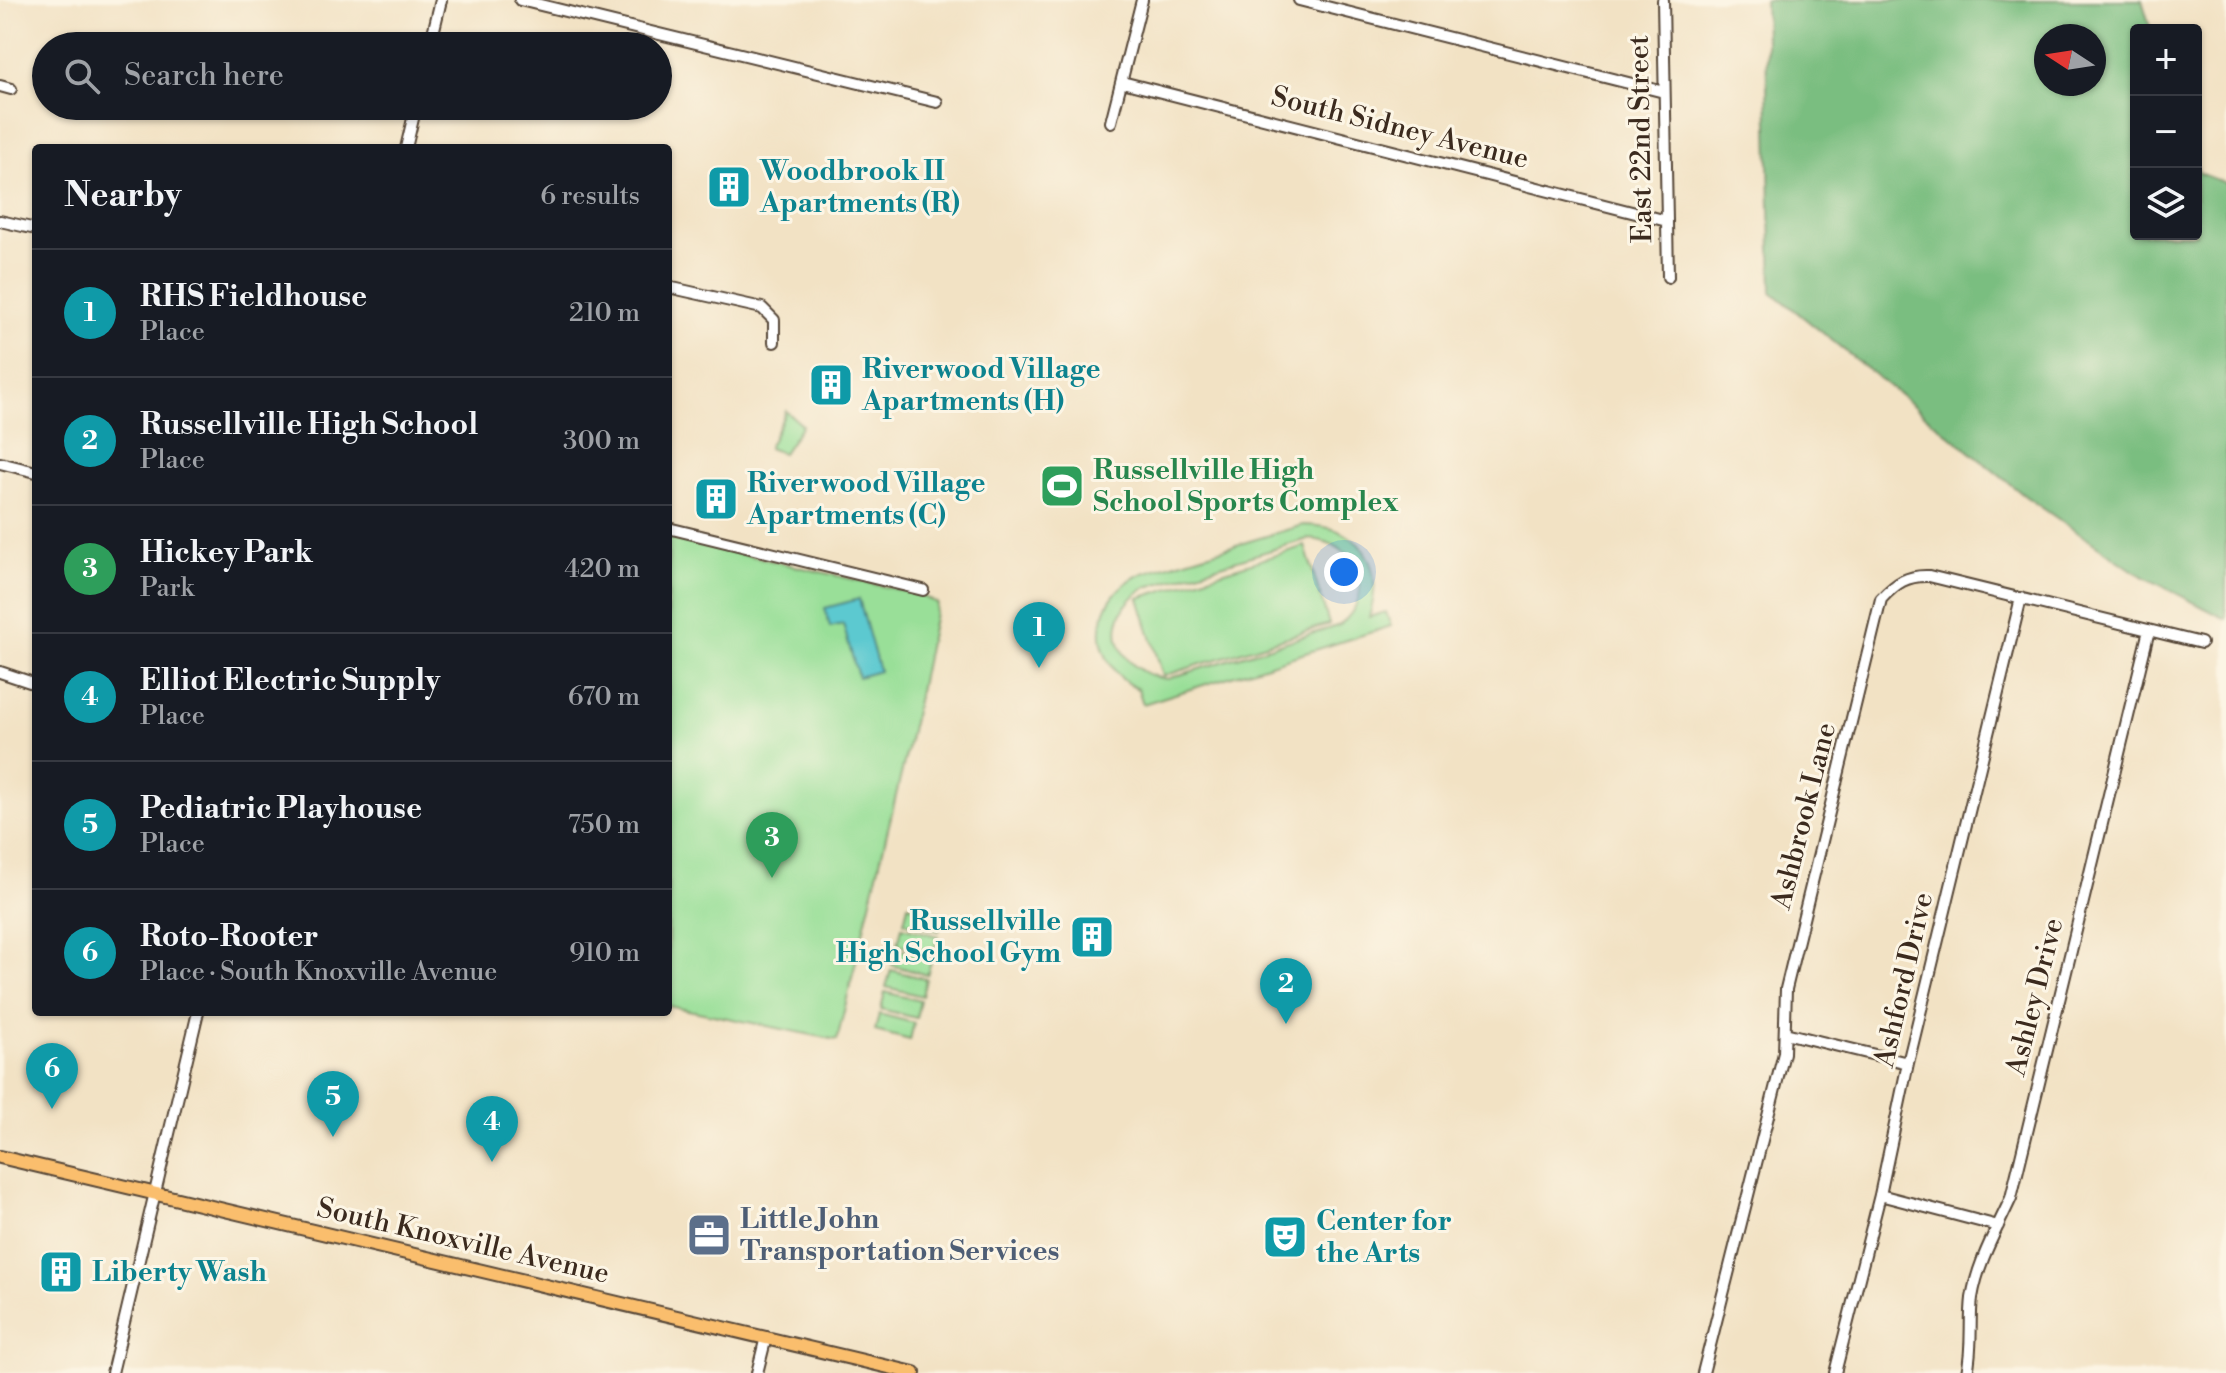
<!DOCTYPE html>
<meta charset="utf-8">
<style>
:root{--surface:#171b24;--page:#20242c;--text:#f1f3f6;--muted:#9ea1a6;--line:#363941;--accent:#db2777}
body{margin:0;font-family:"Libre Bodoni",serif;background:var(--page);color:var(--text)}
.controls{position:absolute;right:24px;top:24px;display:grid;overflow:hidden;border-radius:8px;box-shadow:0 2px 6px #0004}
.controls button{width:72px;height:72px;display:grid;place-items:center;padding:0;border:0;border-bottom:2px solid var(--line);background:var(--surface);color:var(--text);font:40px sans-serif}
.compass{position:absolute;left:2034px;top:24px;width:72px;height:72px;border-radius:50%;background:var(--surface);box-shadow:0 2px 6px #0004;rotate:282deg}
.you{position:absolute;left:1344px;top:572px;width:28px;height:28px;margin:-20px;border:6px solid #fff;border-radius:50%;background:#1a73e8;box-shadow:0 0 0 12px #1a73e833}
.badge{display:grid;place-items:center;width:52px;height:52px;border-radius:50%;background:var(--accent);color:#fff;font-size:26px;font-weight:700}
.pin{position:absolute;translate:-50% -66px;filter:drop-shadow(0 2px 4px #0008)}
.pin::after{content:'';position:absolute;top:42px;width:28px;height:24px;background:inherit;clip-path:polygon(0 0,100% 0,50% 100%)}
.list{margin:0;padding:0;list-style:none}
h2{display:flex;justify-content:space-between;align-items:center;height:104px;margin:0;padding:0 32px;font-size:34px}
h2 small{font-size:26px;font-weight:400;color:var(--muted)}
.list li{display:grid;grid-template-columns:52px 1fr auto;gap:24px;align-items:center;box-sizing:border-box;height:128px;padding:0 32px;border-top:2px solid var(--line)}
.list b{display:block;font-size:30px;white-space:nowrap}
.list p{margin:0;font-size:26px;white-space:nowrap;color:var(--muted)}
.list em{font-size:26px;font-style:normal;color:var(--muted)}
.icon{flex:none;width:44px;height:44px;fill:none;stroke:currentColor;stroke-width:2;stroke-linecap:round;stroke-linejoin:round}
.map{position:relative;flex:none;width:2226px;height:1373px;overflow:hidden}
.search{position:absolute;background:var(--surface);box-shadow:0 2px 6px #0004;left:32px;top:32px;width:640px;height:88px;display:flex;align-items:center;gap:20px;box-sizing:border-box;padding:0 28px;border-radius:44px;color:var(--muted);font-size:30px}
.panel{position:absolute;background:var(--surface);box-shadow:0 2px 6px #0004;left:32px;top:144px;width:640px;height:872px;border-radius:8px}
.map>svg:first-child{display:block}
</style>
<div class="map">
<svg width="2226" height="1373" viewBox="0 0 2226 1373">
<rect width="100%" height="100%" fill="#fcf5e5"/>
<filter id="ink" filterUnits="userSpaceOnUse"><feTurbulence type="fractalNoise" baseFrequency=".0125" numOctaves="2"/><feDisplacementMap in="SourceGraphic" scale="16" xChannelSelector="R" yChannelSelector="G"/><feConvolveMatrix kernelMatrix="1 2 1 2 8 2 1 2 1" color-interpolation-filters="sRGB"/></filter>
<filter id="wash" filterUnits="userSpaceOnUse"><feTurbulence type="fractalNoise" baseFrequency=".006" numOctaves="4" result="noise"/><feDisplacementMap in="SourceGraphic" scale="32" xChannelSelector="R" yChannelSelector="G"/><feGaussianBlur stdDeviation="1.8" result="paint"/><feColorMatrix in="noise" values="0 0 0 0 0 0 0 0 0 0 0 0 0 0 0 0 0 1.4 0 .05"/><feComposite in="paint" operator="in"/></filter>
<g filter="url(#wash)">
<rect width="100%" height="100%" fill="#f2e2c4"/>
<path fill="#99df98" stroke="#6a845b" stroke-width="2" fill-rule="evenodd" d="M786 411 802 425 783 453 768 448Z
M1303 525C1360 525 1386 563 1369 617L1386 612 1391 626 1143 704 1138 689C1126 684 1118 677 1111 665 1088 629 1107 589 1143 573ZM1308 539C1358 541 1379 592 1340 625L1167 679C1113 672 1098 615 1147 587Z
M668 537 917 594 937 603 907 750 837 1040 668 1006Z
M1305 546 1329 624 1163 676 1139 598Z
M908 905 943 915 939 931 904 922Z
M902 927 938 936 933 953 898 944Z
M897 949 932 958 927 975 892 965Z
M891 970 926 979 922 996 886 987Z
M885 992 920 1001 916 1018 881 1009Z
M879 1014 914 1023 910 1040 875 1031Z"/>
<path fill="#7abe80" stroke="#5a744f" stroke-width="2" fill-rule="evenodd" d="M1765 0H2142L2151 30H2136V234H2196V166L2199 173 2226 183V619L2135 572 2025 496 1772 292ZM2046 36H2094V84H2046Z"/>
<path fill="#5cc9d0" stroke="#4c7a77" stroke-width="2" d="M859 599 879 671 858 677 843 624 830 627 825 608Z"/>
</g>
<g filter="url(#ink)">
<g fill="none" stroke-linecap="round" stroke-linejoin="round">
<g stroke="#564637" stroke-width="14">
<path id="minor" d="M520 0 937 102
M1299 0 1664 92
M1663 0 1668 277
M430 46 441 0
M1122 82 1667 221
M0 86 11 89
M1111 122 1142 0
M406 148 416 106
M0 221 36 229
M668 287 762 308 774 320V342
M0 463 36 472
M668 528 923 590
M0 672 36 684
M1785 1033 1908 1063
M1880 1195 1998 1226
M112 1373 198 1012
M757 1373 766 1337
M1703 1373 1784 1053 1786 989 1881 599C1896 583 1907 575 1929 576L2201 643
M1835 1373 1880 1195 1908 1063 2021 598
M1967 1373C1973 1346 1969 1323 1972 1298 1978 1261 1996 1231 2011 1198L2149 630"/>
</g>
<g stroke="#564637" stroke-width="16">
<path id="major" d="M0 1157 914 1373"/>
</g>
<use href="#minor" stroke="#fff" stroke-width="10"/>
<use href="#major" stroke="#fabe6d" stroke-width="12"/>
</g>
</g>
<defs>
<g id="building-square" transform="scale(2.3)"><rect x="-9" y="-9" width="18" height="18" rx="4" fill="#0f9aa8" stroke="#fcf5e5"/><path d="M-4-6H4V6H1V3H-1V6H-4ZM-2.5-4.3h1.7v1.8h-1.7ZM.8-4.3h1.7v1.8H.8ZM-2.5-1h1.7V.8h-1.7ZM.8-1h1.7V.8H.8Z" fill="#fff"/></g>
<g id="stadium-square" transform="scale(2.3)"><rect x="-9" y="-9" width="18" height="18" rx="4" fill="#2e9e5b" stroke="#fcf5e5"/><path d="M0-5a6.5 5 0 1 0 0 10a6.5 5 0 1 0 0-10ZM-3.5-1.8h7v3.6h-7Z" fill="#fff"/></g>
<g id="office-square" transform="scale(2.3)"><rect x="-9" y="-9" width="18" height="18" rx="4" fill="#5c6f8a" stroke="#fcf5e5"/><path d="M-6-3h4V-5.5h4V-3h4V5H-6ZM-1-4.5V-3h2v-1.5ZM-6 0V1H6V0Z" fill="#fff"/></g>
<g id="theatre-square" transform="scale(2.3)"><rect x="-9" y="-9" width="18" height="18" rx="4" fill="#0f9aa8" stroke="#fcf5e5"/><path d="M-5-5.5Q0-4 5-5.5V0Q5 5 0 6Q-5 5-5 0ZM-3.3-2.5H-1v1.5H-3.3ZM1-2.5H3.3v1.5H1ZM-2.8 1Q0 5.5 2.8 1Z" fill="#fff"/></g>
</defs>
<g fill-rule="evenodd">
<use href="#building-square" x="729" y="187"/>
<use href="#building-square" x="831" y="385"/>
<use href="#stadium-square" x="1062" y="486"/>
<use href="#building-square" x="716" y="499"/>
<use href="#building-square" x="1092" y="937"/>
<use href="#office-square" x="709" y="1235"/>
<use href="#theatre-square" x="1285" y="1237"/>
<use href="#building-square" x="61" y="1272"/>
</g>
<g text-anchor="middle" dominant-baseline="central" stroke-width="6" stroke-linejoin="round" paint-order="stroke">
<g font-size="28" fill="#3b2a1e" stroke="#fcf5e5">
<text transform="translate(1400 128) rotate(14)">South Sidney Avenue</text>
<text transform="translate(1641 139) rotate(-91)">East 22nd Street</text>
<text transform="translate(1804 816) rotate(-76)">Ashbrook Lane</text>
<text transform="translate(1904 980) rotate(-77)">Ashford Drive</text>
<text transform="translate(2035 997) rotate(-76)">Ashley Drive</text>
<text transform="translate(463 1241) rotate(13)">South Knoxville Avenue</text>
</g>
<g font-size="28" font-weight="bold" fill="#0d838f" stroke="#fcf5e5" text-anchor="start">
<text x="760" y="171">Woodbrook II<tspan x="760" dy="32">Apartments (R)</tspan></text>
<text x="862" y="369">Riverwood Village<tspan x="862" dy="32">Apartments (H)</tspan></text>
<text x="747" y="483">Riverwood Village<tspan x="747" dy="32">Apartments (C)</tspan></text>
<text x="1061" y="921" text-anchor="end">Russellville<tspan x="1061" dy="32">High School Gym</tspan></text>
<text x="1316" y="1221">Center for<tspan x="1316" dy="32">the Arts</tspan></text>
<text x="92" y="1272">Liberty Wash</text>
</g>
<g font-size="28" font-weight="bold" fill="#27864d" stroke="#fcf5e5" text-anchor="start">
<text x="1093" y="470">Russellville High<tspan x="1093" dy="32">School Sports Complex</tspan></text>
</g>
<g font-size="28" font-weight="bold" fill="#4e5e75" stroke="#fcf5e5" text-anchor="start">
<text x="740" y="1219">Little John<tspan x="740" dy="32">Transportation Services</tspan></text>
</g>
</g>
</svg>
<div class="controls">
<button>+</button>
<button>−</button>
<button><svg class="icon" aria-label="layers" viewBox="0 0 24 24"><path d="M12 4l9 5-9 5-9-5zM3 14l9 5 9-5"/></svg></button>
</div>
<svg class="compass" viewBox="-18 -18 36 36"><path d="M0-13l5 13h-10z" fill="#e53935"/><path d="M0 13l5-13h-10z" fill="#9ea1a6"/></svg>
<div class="you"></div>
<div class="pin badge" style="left:1039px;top:668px;background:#0f9aa8">1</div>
<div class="pin badge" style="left:1286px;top:1024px;background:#0f9aa8">2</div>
<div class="pin badge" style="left:772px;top:878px;background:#2e9e5b">3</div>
<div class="pin badge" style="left:492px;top:1162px;background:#0f9aa8">4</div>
<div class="pin badge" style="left:333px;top:1137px;background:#0f9aa8">5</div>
<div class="pin badge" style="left:52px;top:1109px;background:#0f9aa8">6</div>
<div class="search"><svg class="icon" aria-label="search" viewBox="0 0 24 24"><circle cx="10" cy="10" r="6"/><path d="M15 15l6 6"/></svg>Search here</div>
<section class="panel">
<h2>Nearby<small>6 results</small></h2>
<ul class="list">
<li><span class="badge" style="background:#0f9aa8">1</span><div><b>RHS Fieldhouse</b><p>Place</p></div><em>210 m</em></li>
<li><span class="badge" style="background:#0f9aa8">2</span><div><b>Russellville High School</b><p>Place</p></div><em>300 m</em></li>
<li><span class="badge" style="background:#2e9e5b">3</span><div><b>Hickey Park</b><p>Park</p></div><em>420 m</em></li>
<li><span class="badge" style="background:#0f9aa8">4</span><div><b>Elliot Electric Supply</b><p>Place</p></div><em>670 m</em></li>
<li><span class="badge" style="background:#0f9aa8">5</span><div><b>Pediatric Playhouse</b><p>Place</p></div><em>750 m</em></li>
<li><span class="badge" style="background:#0f9aa8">6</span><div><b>Roto-Rooter</b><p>Place · South Knoxville Avenue</p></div><em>910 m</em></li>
</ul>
</section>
</div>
